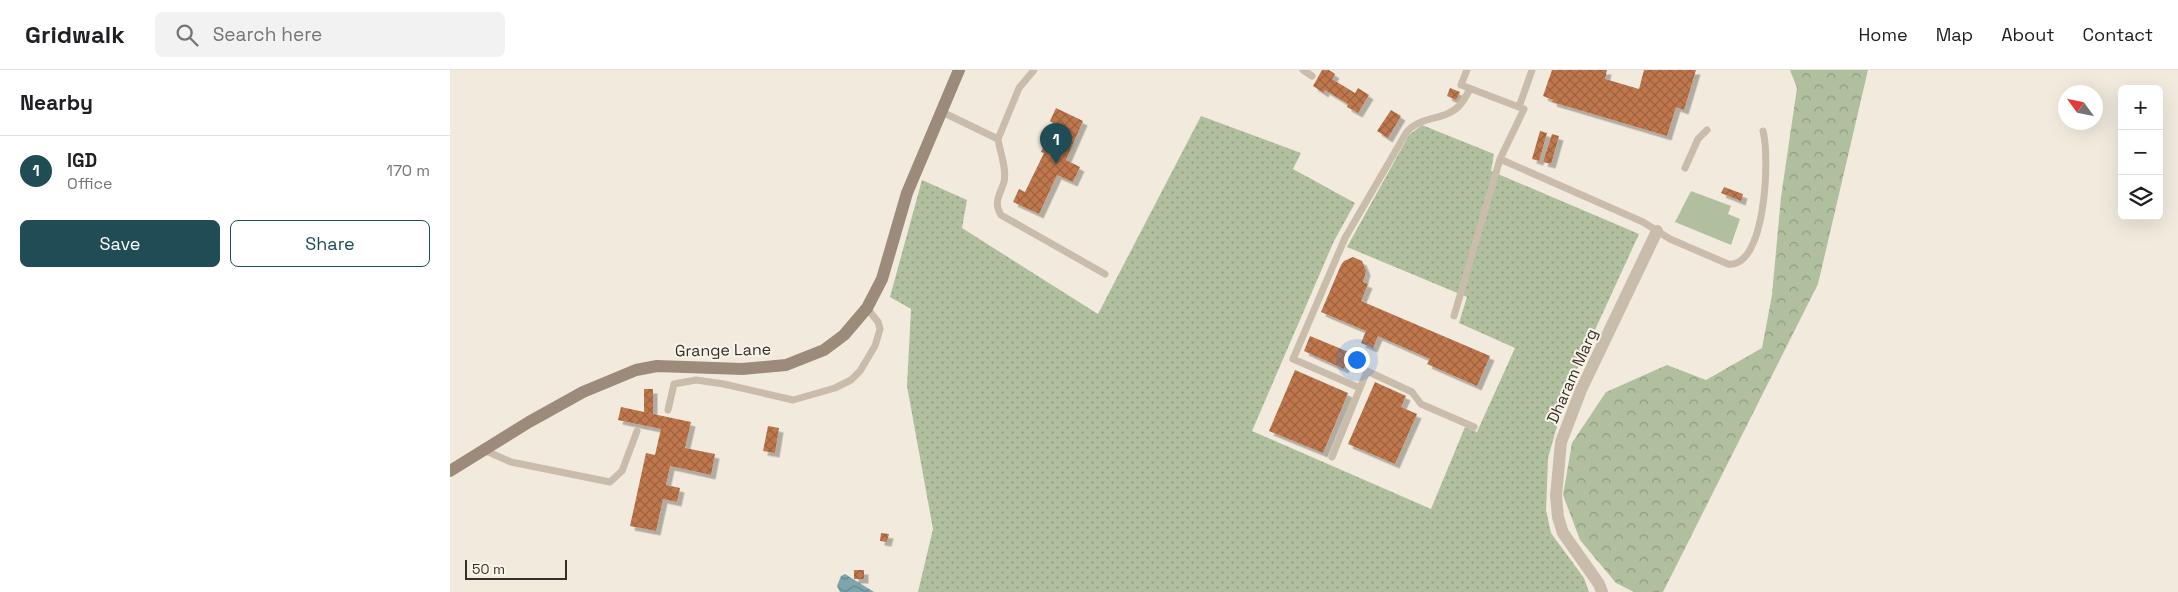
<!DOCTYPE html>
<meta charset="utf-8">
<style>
:root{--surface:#fff;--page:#f2f2f2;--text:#202124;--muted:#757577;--line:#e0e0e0;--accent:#204c56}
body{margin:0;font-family:"Space Grotesk",sans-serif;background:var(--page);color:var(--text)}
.controls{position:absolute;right:15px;top:15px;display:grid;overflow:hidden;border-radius:8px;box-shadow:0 5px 20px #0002}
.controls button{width:45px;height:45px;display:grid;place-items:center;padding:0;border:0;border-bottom:1px solid var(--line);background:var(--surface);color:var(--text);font:25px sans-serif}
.compass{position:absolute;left:1608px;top:15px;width:45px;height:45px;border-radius:50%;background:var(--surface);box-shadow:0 5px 20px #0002;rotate:303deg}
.scale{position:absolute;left:15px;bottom:12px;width:102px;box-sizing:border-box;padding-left:5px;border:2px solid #362f29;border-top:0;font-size:14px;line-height:18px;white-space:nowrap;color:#362f29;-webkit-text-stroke:4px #f9f4e9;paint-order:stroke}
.you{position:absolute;left:906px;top:289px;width:18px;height:18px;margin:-12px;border:4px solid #fff;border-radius:50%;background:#1a73e8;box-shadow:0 0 0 8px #1a73e833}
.badge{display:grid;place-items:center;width:32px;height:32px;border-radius:50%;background:var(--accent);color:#fff;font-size:16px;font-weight:700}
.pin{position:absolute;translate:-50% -41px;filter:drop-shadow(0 1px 2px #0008)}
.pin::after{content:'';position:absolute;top:26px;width:18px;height:15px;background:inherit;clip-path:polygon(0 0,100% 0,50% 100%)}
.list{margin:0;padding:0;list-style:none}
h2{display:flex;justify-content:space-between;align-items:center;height:65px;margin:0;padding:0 20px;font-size:21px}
h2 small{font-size:16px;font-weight:400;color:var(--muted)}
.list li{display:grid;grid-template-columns:32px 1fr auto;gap:15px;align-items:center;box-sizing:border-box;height:70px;padding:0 20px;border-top:1px solid var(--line)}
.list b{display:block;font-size:19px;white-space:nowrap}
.list p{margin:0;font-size:16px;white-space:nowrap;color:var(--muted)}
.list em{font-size:16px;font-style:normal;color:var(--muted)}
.actions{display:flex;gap:10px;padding:15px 20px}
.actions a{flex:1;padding:11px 0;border:1px solid var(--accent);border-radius:8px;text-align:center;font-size:18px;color:var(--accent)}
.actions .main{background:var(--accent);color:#fff}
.icon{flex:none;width:28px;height:28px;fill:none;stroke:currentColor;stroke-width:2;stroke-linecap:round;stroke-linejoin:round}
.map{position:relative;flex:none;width:1728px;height:522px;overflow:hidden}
header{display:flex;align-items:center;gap:30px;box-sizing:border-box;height:70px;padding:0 25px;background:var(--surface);border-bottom:1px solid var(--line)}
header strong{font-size:24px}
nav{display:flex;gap:28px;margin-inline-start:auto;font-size:18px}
.search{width:350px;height:45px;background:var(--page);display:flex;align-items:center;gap:12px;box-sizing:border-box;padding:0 18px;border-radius:8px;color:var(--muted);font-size:19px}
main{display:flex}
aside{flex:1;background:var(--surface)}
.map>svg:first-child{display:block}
</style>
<header>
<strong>Gridwalk</strong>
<div class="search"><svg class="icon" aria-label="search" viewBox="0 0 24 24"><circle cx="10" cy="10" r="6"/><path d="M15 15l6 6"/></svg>Search here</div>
<nav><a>Home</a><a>Map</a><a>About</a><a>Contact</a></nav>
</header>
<main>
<aside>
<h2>Nearby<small></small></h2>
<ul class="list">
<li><span class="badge">1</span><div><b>IGD</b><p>Office</p></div><em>170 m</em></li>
</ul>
<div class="actions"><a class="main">Save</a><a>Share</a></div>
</aside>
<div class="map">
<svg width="1728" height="522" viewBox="0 0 1728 522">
<defs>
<pattern id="grass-dots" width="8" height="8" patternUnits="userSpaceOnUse" patternTransform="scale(1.25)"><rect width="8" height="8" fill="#b0c09e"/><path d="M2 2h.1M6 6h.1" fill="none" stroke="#909c81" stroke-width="1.8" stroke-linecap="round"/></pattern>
<pattern id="forest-crowns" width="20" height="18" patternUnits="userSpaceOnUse" patternTransform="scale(1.25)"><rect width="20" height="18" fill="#b0c09e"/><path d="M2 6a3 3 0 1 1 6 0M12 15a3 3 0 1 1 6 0" fill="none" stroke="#909c81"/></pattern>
<pattern id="water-waves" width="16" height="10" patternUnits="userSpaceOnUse" patternTransform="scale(1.25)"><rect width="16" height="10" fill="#7da5ad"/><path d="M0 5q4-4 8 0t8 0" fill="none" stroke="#67878d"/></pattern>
<pattern id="building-cross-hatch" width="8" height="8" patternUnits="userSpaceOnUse" patternTransform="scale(1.25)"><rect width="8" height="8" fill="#c0774c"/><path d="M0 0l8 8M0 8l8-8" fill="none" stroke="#9d623f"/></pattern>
<filter id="shadow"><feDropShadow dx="4.5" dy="4.5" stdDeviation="0" flood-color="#0004"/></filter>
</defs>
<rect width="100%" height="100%" fill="#f1eadd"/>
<path fill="url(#grass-dots)" d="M751 46 851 83 843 99 905 133 884 171 802 361 981 439 1015 357 1027 362 1065 278 1009 253 1017 227 897 177 959 65 972 55 1044 84 1041 101 1189 164 1117 321 1098 388 1096 440 1101 463 1134 508 1139 522H468L483 459 457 316 461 239 440 227 472 110 517 130 512 158 648 244Z"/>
<path fill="url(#forest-crowns)" d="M1340 0H1418L1368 214 1213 522H1184L1166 513 1130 470 1113 425 1122 373 1156 322 1217 295 1256 310 1312 278 1322 225 1331 127 1347 18Z"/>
<path fill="#b0c09e" d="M1241 121 1281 136 1278 144 1290 149 1281 175 1225 152Z"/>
<path fill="url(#water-waves)" d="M395 504 424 522H390L387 516 391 506Z"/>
<path fill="url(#building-cross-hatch)" filter="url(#shadow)" d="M872 0H879L885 4 882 9 905 23 908 18 919 25 908 43 897 37 898 34 875 20 874 23 863 16Z
M1102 0H1157L1155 9 1189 19 1194 0H1246L1234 40 1226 37 1217 66 1102 32 1103 30 1093 26Z
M1000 18 1010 22 1006 30 997 26Z
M606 38 633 51 616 90 630 97 623 112 607 105 589 144 563 132 569 119 575 122 594 83 591 82 605 54 600 51Z
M941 40 951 46 938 68 927 61Z
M1090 61 1097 63 1089 91 1082 89Z
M1102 64 1109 66 1101 94 1093 92Z
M1274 117 1293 124 1291 131 1271 123Z
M903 187 912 191 916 201 913 212 918 214 911 231 1040 286 1027 316 977 294 980 289 928 266 923 278 911 273 916 261 871 242 891 195 894 191Z
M860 266 901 283 894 299 854 281Z
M845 300 898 323 873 383 819 361Z
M925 312 956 326 951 337 967 344 945 394 898 374Z
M194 319H203V344L241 352 235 378 265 384 261 405 220 396 216 415 230 418 227 432 213 429 206 461 180 456 196 383 205 385 211 359 168 350 171 337 194 342Z
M318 356 329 358 325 383 313 381Z
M431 463 439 464 437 472 430 471Z
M404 500H414V509H404Z"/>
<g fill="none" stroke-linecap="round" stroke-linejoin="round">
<path stroke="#c9bcaa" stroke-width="7" d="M853 0 862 6
M1017 0 1011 15 1074 39 1050 89 1193 152 1220 169 1278 194C1316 199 1320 86 1313 61
M1069 37 1082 0
M490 41 548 69C550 83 557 98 554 112 550 125 543 132 551 145L655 204
M548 69 569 18 584 0
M1235 98 1248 69 1257 60
M1004 246 1050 89
M910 318 917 301 962 322 971 334 1024 357
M218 340 224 314 246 310 274 314 343 330 385 318 401 310 410 301 425 276 430 259 428 252 417 238
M34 380 61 392 160 412 172 401 187 361
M882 387 910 318 843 289 895 168 956 63C970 45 995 51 1009 36 1014 31 1017 24 1020 19"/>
<path stroke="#c9bcaa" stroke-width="12" d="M1152 522 1149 514 1113 463 1108 447 1106 426 1111 372 1131 320 1207 161"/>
<path stroke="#9c8b7b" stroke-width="12" d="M0 401 79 352 133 322 186 300 207 296 292 299 336 295 374 280 394 265 417 238 432 209 457 123 509 0"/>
</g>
<g text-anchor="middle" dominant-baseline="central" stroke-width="4" stroke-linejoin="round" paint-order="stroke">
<g font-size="16" fill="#362f29" stroke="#f9f4e9">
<text transform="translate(273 280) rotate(-1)">Grange Lane</text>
<text transform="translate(1122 306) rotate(-66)">Dharam Marg</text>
</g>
</g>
</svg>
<div class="controls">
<button>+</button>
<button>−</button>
<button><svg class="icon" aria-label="layers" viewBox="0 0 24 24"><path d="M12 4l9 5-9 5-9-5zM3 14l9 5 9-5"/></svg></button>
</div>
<svg class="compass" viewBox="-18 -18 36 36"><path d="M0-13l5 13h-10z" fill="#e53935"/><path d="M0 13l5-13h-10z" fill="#757577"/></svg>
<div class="scale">50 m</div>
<div class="you"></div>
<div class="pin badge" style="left:606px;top:94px">1</div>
</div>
</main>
